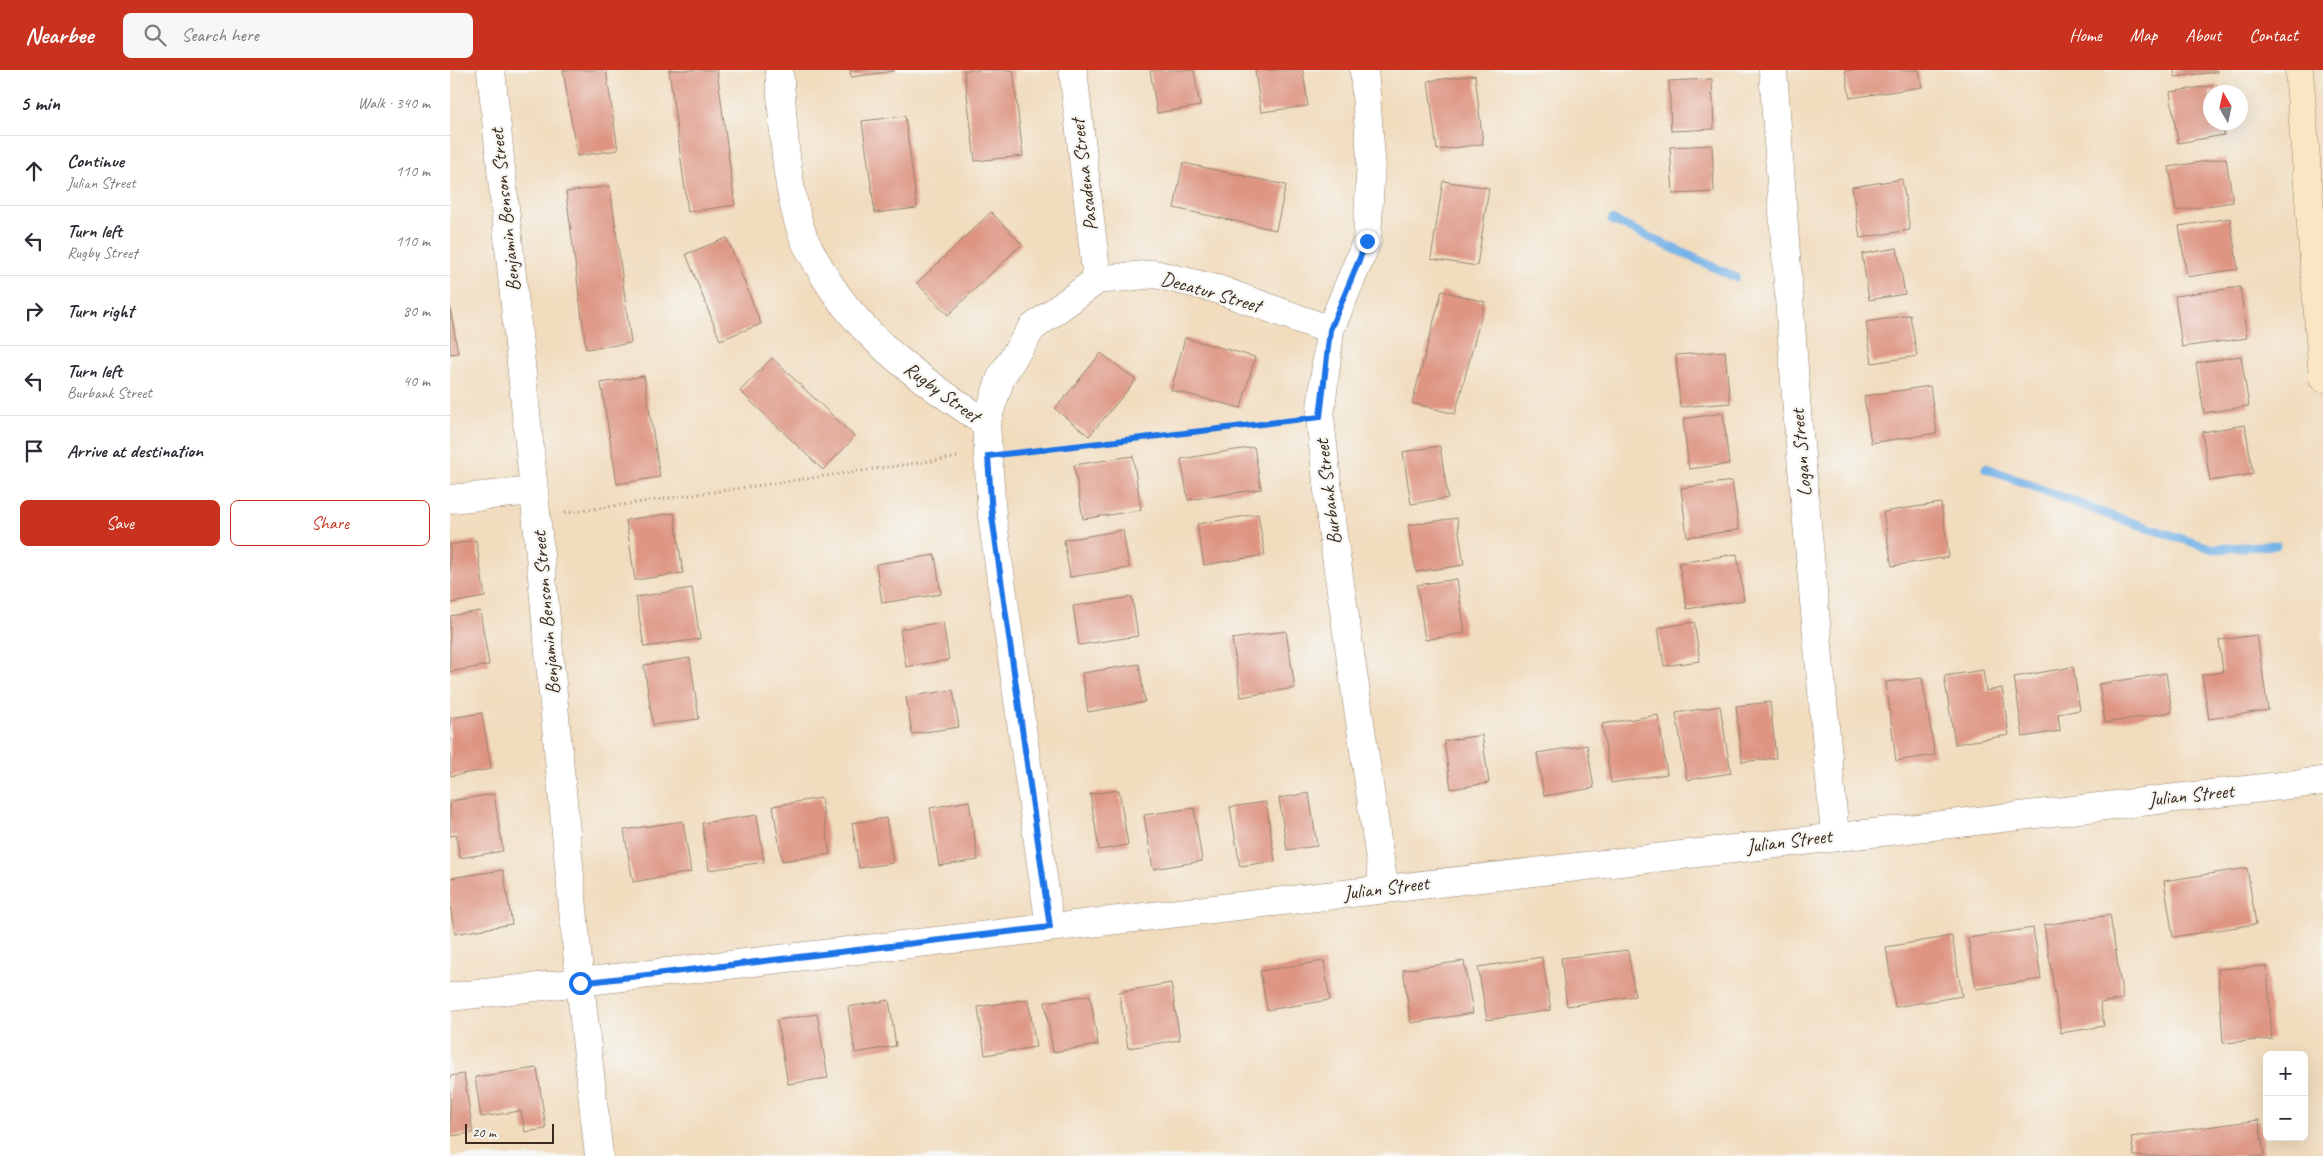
<!DOCTYPE html>
<meta charset="utf-8">
<style>
:root{--surface:#fff;--page:#f7f7f7;--text:#2b2b33;--muted:#7c7c81;--line:#e1e1e2;--accent:#c8321e}
body{margin:0;font-family:Caveat,sans-serif;background:var(--page);color:var(--text)}
.controls{position:absolute;right:15px;bottom:15px;display:grid;overflow:hidden;border-radius:8px;box-shadow:0 5px 20px #0002}
.controls button{width:45px;height:45px;display:grid;place-items:center;padding:0;border:0;border-bottom:1px solid var(--line);background:var(--surface);color:var(--text);font:25px sans-serif}
.compass{position:absolute;left:1753px;top:15px;width:45px;height:45px;border-radius:50%;background:var(--surface);box-shadow:0 5px 20px #0002;rotate:351deg}
.scale{position:absolute;left:15px;bottom:12px;width:89px;box-sizing:border-box;padding-left:5px;border:2px solid #3b2a1e;border-top:0;font-size:14px;line-height:18px;white-space:nowrap;color:#3b2a1e;-webkit-text-stroke:4px #f6f6f2;paint-order:stroke}
.stop{position:absolute;width:15px;height:15px;margin:-11px;border:4px solid #1a73e8;border-radius:50%;background:#fff}
.stop.end{background:#1a73e8;border-color:#fff;box-shadow:0 1px 5px #0008}
.list{margin:0;padding:0;list-style:none}
h2{display:flex;justify-content:space-between;align-items:center;height:65px;margin:0;padding:0 20px;font-size:21px}
h2 small{font-size:16px;font-weight:400;color:var(--muted)}
.list li{display:grid;grid-template-columns:32px 1fr auto;gap:15px;align-items:center;box-sizing:border-box;height:70px;padding:0 20px;border-top:1px solid var(--line)}
.list b{display:block;font-size:19px;white-space:nowrap}
.list p{margin:0;font-size:16px;white-space:nowrap;color:var(--muted)}
.list em{font-size:16px;font-style:normal;color:var(--muted)}
.actions{display:flex;gap:10px;padding:15px 20px}
.actions a{flex:1;padding:11px 0;border:1px solid var(--accent);border-radius:8px;text-align:center;font-size:18px;color:var(--accent)}
.actions .main{background:var(--accent);color:#fff}
.icon{flex:none;width:28px;height:28px;fill:none;stroke:currentColor;stroke-width:2;stroke-linecap:round;stroke-linejoin:round}
.map{position:relative;flex:none;width:1873px;height:1086px;overflow:hidden}
header{display:flex;align-items:center;gap:30px;box-sizing:border-box;height:70px;padding:0 25px;background:var(--accent);color:#fff}
header strong{font-size:24px}
nav{display:flex;gap:28px;margin-inline-start:auto;font-size:18px}
.search{width:350px;height:45px;background:var(--page);display:flex;align-items:center;gap:12px;box-sizing:border-box;padding:0 18px;border-radius:8px;color:var(--muted);font-size:19px}
main{display:flex}
aside{flex:1;background:var(--surface)}
.map>svg:first-child{display:block}
</style>
<header>
<strong>Nearbee</strong>
<div class="search"><svg class="icon" aria-label="search" viewBox="0 0 24 24"><circle cx="10" cy="10" r="6"/><path d="M15 15l6 6"/></svg>Search here</div>
<nav><a>Home</a><a>Map</a><a>About</a><a>Contact</a></nav>
</header>
<main>
<aside>
<h2>5 min<small>Walk · 340 m</small></h2>
<ul class="list">
<li><svg class="icon" aria-label="ahead" viewBox="0 0 24 24"><path d="M12 20V5M6 11l6-6 6 6"/></svg><div><b>Continue</b><p>Julian Street</p></div><em>110 m</em></li>
<li><svg class="icon" aria-label="left" viewBox="0 0 24 24"><path d="M17 20v-9H6M10 6l-5 5 5 5"/></svg><div><b>Turn left</b><p>Rugby Street</p></div><em>110 m</em></li>
<li><svg class="icon" aria-label="right" viewBox="0 0 24 24"><path d="M7 20v-9h11M14 6l5 5-5 5"/></svg><div><b>Turn right</b></div><em>80 m</em></li>
<li><svg class="icon" aria-label="left" viewBox="0 0 24 24"><path d="M17 20v-9H6M10 6l-5 5 5 5"/></svg><div><b>Turn left</b><p>Burbank Street</p></div><em>40 m</em></li>
<li><svg class="icon" aria-label="arrive" viewBox="0 0 24 24"><path d="M6 21V4h12l-3 4 3 4H6"/></svg><div><b>Arrive at destination</b></div></li>
</ul>
<div class="actions"><a class="main">Save</a><a>Share</a></div>
</aside>
<div class="map">
<svg width="1873" height="1086" viewBox="0 0 1873 1086">
<rect width="100%" height="100%" fill="#f6f6f2"/>
<filter id="ink" filterUnits="userSpaceOnUse"><feTurbulence type="fractalNoise" baseFrequency=".02" numOctaves="2"/><feDisplacementMap in="SourceGraphic" scale="10" xChannelSelector="R" yChannelSelector="G"/><feConvolveMatrix kernelMatrix="1 2 1 2 8 2 1 2 1" color-interpolation-filters="sRGB"/></filter>
<filter id="wash" filterUnits="userSpaceOnUse"><feTurbulence type="fractalNoise" baseFrequency=".0096" numOctaves="4" result="noise"/><feDisplacementMap in="SourceGraphic" scale="20" xChannelSelector="R" yChannelSelector="G"/><feGaussianBlur stdDeviation="1.12" result="paint"/><feColorMatrix in="noise" values="0 0 0 0 0 0 0 0 0 0 0 0 0 0 0 0 0 1.4 0 .05"/><feComposite in="paint" operator="in"/></filter>
<g filter="url(#wash)">
<rect width="100%" height="100%" fill="#f1dcbe"/>
<g fill="none" stroke-linecap="round" stroke-linejoin="round">
<path stroke="#75b2e7" stroke-width="9" d="M1162 150 1285 207
M1536 398 1653 443 1763 479 1826 475"/>
</g>
<g id="blocks">
<path fill="#de9683" d="M113 0H156L168 80 127 86Z
M219 0H267L285 135 238 142Z
M400 0H444V1L401 7Z
M514 0H563L573 86 525 91Z
M700 0H744L750 36 707 43Z
M805 0H853L858 36 811 42Z
M1395 0H1469L1472 17 1400 28Z
M1724 0H1767V2L1725 7Z
M1025 5 1033 74 987 80 978 11Z
M1262 9 1264 59 1221 61 1219 11Z
M1767 15 1768 22H1760V52H1772L1774 65 1728 73 1720 22Z
M455 46 467 138 425 143 412 51Z
M1262 75 1264 122 1223 124 1220 77Z
M1776 88 1783 132 1726 141 1719 97Z
M733 93 836 115 826 160 724 138Z
M1452 109 1460 160 1410 168 1402 117Z
M993 111 1039 118 1027 196 981 189Z
M160 116 181 273 136 279 116 122Z
M541 142 572 174 498 245 467 213Z
M1780 148 1788 199 1737 207 1729 156Z
M277 168 311 254 270 270 236 184Z
M1447 178 1455 224 1419 230 1412 184Z
M1790 217 1797 268 1732 277 1725 226Z
M992 221 1035 232 1005 344 962 333Z
M0 237 8 283 0 284Z
M1460 245 1467 286 1422 293 1416 252Z
M735 268 805 287 791 338 721 320Z
M1275 281 1280 333 1230 337 1226 285Z
M651 283 686 310 639 366 605 339Z
M1791 286 1799 336 1754 343 1746 293Z
M322 288 405 367 373 400 290 321Z
M194 306 210 407 167 414 151 313Z
M1480 316 1487 363 1421 373 1414 326Z
M1273 343 1279 394 1239 399 1233 349Z
M1795 355 1803 404 1760 411 1752 362Z
M990 376 998 428 961 434 953 382Z
M804 377 811 419 738 430 731 389Z
M683 386 691 440 633 449 624 395Z
M1282 411 1289 460 1237 467 1231 418Z
M1491 433 1499 487 1442 496 1433 442Z
M224 443 233 503 185 510 176 450Z
M808 444 815 485 754 495 747 454Z
M1007 448 1014 495 966 502 958 455Z
M673 460 679 498 620 507 614 470Z
M26 470 35 527 0 533V475Z
M1287 484 1294 530 1237 539 1229 493Z
M485 485 491 524 432 533 426 494Z
M1007 509 1015 563 975 570 967 515Z
M242 518 250 569 194 577 186 527Z
M682 527 688 566 629 575 623 536Z
M30 541 39 595 0 602V546Z
M493 552 499 590 456 597 450 559Z
M1244 552 1250 591 1214 596 1208 558Z
M836 561 845 618 791 627 782 569Z
M1807 565 1818 640 1759 649 1752 605 1773 602 1769 570Z
M240 588 249 649 203 655 194 595Z
M689 594 695 632 638 642 632 603Z
M1623 597 1630 640 1608 644 1610 661 1573 667 1564 607Z
M1533 600 1536 621 1552 618 1559 665 1505 674 1494 606Z
M1716 603 1722 642 1655 653 1649 614Z
M1472 608 1485 685 1446 691 1436 612Z
M503 620 509 657 462 664 456 627Z
M1320 632 1326 688 1292 692 1286 636Z
M1270 636 1281 703 1237 710 1226 643Z
M32 643 41 699 0 706V648Z
M1208 645 1217 704 1161 713 1152 654Z
M1032 665 1039 713 1001 719 994 671Z
M1137 675 1144 718 1094 726 1087 683Z
M669 720 678 775 649 780 640 724Z
M859 723 867 776 837 780 829 728Z
M44 724 53 781 10 788 6 765 0 766V731Z
M371 728 380 784 332 791 323 736Z
M519 731 528 790 489 796 480 738Z
M816 732 825 791 790 796 780 737Z
M744 738 752 791 703 799 694 745Z
M307 745 314 792 259 800 252 753Z
M436 748 443 793 409 798 402 753Z
M233 751 241 802 183 812 174 760Z
M1797 798 1806 854 1723 867 1714 811Z
M53 800 62 854 5 864 0 835V808Z
M1660 845 1673 929 1650 933 1654 956 1611 963 1594 855Z
M1583 858 1591 909 1526 919 1518 868Z
M1502 866 1512 926 1445 937 1436 877Z
M1178 880 1185 926 1117 936 1111 888Z
M1092 887 1101 940 1037 950 1028 897Z
M874 891 880 930 817 940 810 901Z
M1014 891 1023 943 961 953 953 900Z
M1817 896 1822 969 1773 973 1768 899Z
M721 913 730 970 678 978 669 922Z
M640 925 648 975 603 982 595 932Z
M578 929 586 977 535 985 528 937Z
M439 930 446 976 405 983 398 937Z
M367 944 378 1008 338 1014 327 950Z
M87 998 96 1059 75 1062 71 1041 31 1047 25 1007Z
M14 1004 23 1063 0 1066V1006Z
M1809 1050 1814 1086H1684L1681 1067Z"/>
</g>
</g>
<g filter="url(#ink)">
<use href="#blocks" fill-opacity="0" stroke="#96836e" stroke-width="1"/>
<g fill="none" stroke-linecap="round" stroke-linejoin="round">
<g stroke="#96836e" stroke-width="29">
<path id="street" d="M41 0 84 421 130 913 149 1086
M329 0C334 55 334 114 353 166 356 175 362 184 367 193 406 266 469 308 536 353L542 446 600 857
M623 0 647 210
M914 0 921 88 917 171 880 260 870 347 882 458 934 818
M1323 0 1347 341 1385 766
M536 353 551 307 582 258 647 210 705 204 767 219 880 260
M0 429 84 421
M0 927 1873 711"/>
</g>
<g stroke="#96836e" stroke-width="29">
<path id="secondary" d="M1849 0 1873 308"/>
</g>
<path stroke="#96836e" stroke-width="3" stroke-dasharray="1 4" stroke-linecap="butt" d="M566 383 842 350
M115 443 509 387"/>
<use href="#street" stroke="#fff" stroke-width="28"/>
<use href="#secondary" stroke="#fbe6c4" stroke-width="28"/>
</g>
</g>
<g fill="none" stroke-linecap="round" stroke-linejoin="round" filter="url(#ink)">
<path stroke="#1a73e8" stroke-width="6" d="M130 913 600 857 542 446 538 386 870 347 880 260 917 171"/>
</g>
<g text-anchor="middle" dominant-baseline="central" stroke-width="4.5" stroke-linejoin="round" paint-order="stroke">
<g font-size="20" fill="#3b2a1e" stroke="#f6f6f2">
<text transform="translate(634 105) rotate(-97)">Pasadena Street</text>
<text transform="translate(55 140) rotate(-96)">Benjamin Benson Street</text>
<text transform="translate(761 222) rotate(16)">Decatur Street</text>
<text transform="translate(492 322) rotate(36)">Rugby Street</text>
<text transform="translate(1351 383) rotate(-95)">Logan Street</text>
<text transform="translate(878 422) rotate(-97)">Burbank Street</text>
<text transform="translate(96 543) rotate(-95)">Benjamin Benson Street</text>
<text transform="translate(1741 725) rotate(-6)">Julian Street</text>
<text transform="translate(1339 771) rotate(-7)">Julian Street</text>
<text transform="translate(936 818) rotate(-7)">Julian Street</text>
</g>
</g>
</svg>
<div class="controls">
<button>+</button>
<button>−</button>
</div>
<svg class="compass" viewBox="-18 -18 36 36"><path d="M0-13l5 13h-10z" fill="#e53935"/><path d="M0 13l5-13h-10z" fill="#7c7c81"/></svg>
<div class="scale">20 m</div>
<div class="stop" style="left:130px;top:913px"></div>
<div class="stop end" style="left:917px;top:171px"></div>
</div>
</main>
